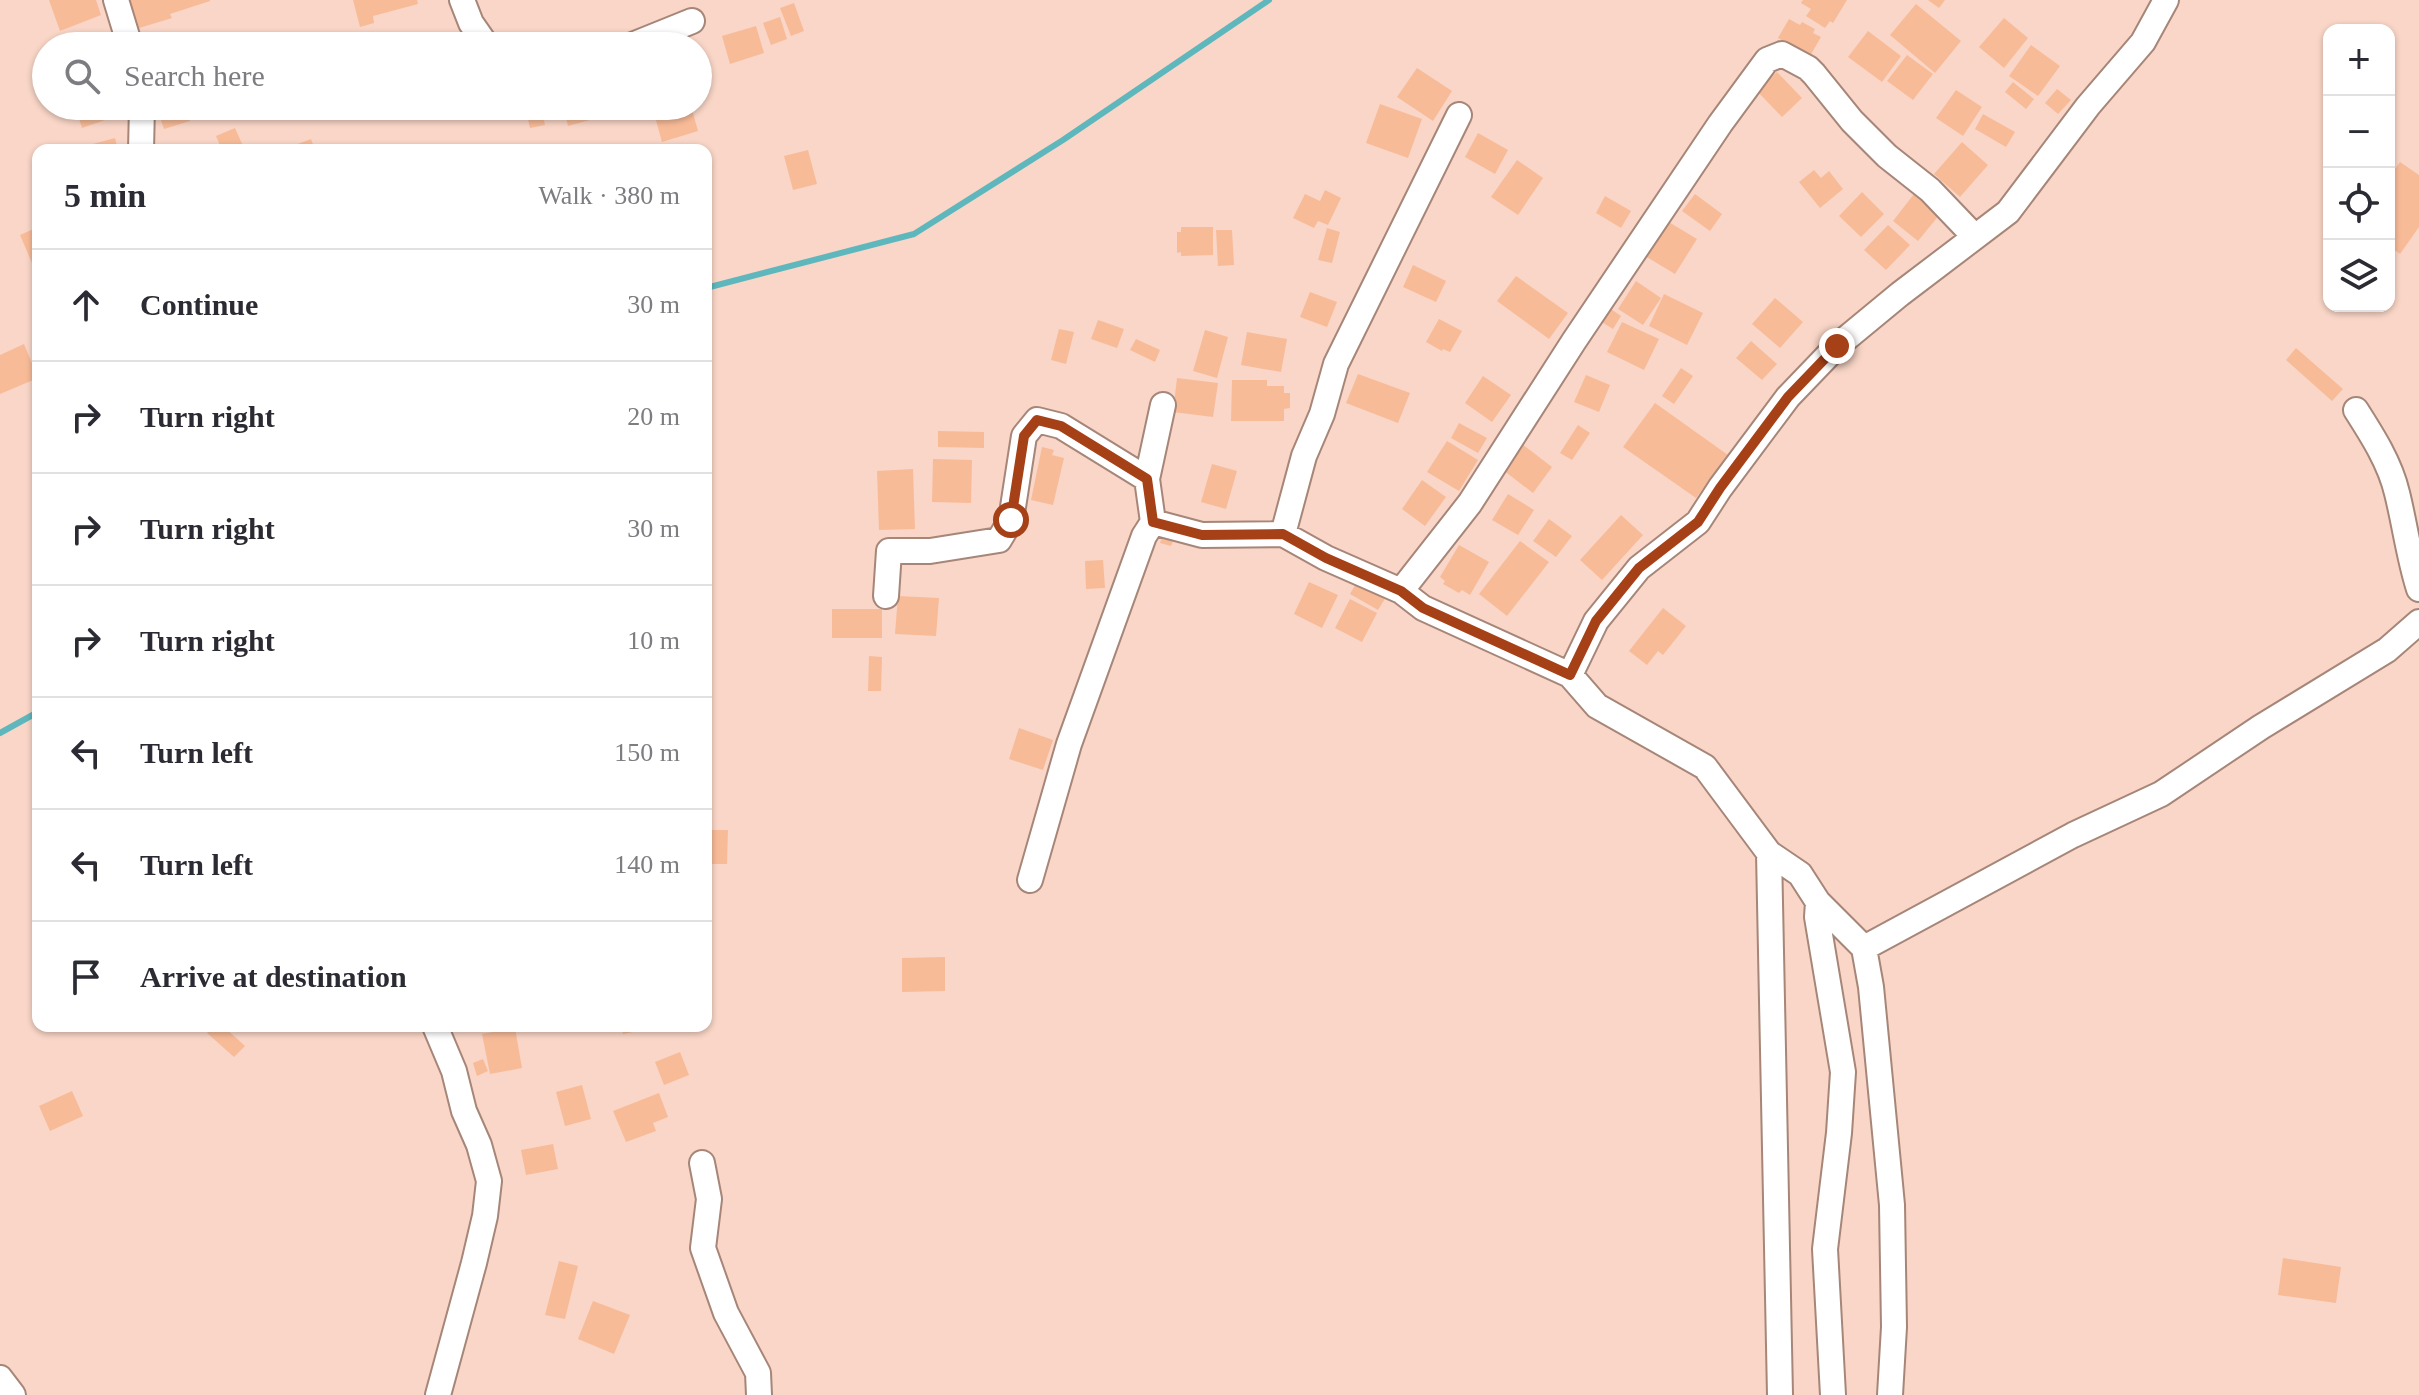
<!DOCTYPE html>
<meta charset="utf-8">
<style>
:root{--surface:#fff;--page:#f7f7f7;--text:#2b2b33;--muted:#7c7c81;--line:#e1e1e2}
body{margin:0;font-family:Georgia,serif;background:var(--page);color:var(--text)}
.controls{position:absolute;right:24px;top:24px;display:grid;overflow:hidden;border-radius:16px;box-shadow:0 2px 6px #0004}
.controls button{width:72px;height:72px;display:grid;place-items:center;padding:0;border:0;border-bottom:2px solid var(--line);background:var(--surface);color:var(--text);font:40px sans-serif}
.stop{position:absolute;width:24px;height:24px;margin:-18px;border:6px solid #a64017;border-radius:50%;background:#fff}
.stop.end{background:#a64017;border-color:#fff;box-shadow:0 2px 8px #0008}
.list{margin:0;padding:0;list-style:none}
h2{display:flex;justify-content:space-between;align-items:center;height:104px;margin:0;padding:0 32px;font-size:34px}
h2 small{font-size:26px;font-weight:400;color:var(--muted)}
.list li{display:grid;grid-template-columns:52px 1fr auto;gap:24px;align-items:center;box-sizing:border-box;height:112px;padding:0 32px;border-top:2px solid var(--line)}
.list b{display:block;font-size:30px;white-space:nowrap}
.list em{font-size:26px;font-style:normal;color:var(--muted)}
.icon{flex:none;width:44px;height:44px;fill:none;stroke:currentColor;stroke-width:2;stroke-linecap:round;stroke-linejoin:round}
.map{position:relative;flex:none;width:2419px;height:1395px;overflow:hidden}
.search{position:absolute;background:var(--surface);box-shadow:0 2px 6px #0004;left:32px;top:32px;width:680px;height:88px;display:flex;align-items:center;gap:20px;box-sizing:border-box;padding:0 28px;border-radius:44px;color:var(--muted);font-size:30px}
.panel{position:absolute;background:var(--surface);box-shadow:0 2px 6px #0004;left:32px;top:144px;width:680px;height:888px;border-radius:16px}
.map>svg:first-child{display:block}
</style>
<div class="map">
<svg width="2419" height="1395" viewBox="0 0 2419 1395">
<rect width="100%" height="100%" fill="#f9d6c7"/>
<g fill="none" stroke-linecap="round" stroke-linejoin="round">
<path stroke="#5eb7bc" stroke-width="6" d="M706 288 914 234 1063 140 1269 0
M0 733 38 712"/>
</g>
<path fill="#f8bb98" d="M49 0H96L101 15 60 31Z
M127 0H210V1L170 14 172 18 136 29Z
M353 0H417L418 4 373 16 374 23 360 27Z
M1803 0H1847L1833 23 1830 21 1825 28 1806 16 1811 9 1801 3Z
M1928 0H1945L1939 8Z
M794 3 804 31 791 36 780 8Z
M1916 4 1961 41 1935 73 1890 35Z
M780 17 787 39 771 45 763 23Z
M2004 18 2028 38 2004 68 1979 47Z
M1789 19 1800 25 1802 22 1815 29 1813 33 1821 37 1810 56 1778 38Z
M756 26 764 53 730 64 722 36Z
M1868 31 1901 56 1882 82 1848 57Z
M2031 45 2060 66 2038 96 2009 76Z
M1907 55 1933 74 1913 100 1887 81Z
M1417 68 1452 91 1433 121 1397 97Z
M1777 72 1802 98 1782 117 1757 91Z
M2013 82 2034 99 2026 109 2005 92Z
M2057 89 2071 100 2058 114 2045 103Z
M1956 90 1982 107 1963 136 1936 118Z
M1380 104 1422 119 1408 158 1366 143Z
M75 106H100L105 120 82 128Z
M102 106H130L132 114 105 120Z
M156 106H185L190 121 164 129Z
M525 106H541L545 125 530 128Z
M563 106H601L604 116 568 126Z
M652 106H691L698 131 662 142Z
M1983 114 2015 132 2006 147 1975 129Z
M235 128 243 146 234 150H222L216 136Z
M1478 133 1508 150 1495 174 1465 157Z
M115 138 118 150H94L93 144Z
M311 139 315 150H297L295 145Z
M1962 142 1988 165 1960 197 1934 174Z
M808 150 817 184 793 190 784 156Z
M1517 160 1543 178 1518 215 1491 197Z
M2400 162 2419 175V227L2400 254 2389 246V177Z
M1814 170 1821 178 1829 171 1843 189 1820 208 1799 182Z
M1325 190 1341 198 1328 225 1318 221 1314 228 1293 218 1305 194 1320 201Z
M1862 192 1884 214 1861 237 1839 216Z
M1695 194 1722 214 1710 231 1682 211Z
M1914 194 1940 214 1918 241 1893 221Z
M1605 196 1631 211 1621 228 1596 213Z
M1667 221 1697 239 1675 274 1645 256Z
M1888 225 1910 245 1886 270 1864 250Z
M38 227V260L32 263 20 235Z
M1181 227H1213V255L1181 256V252L1177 253V232H1181Z
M1327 228 1340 232 1332 263 1318 260Z
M1216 230H1232L1234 265 1218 266Z
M1413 265 1446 281 1436 302 1403 287Z
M1516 276 1568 313 1549 339 1497 301Z
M1636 281 1661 298 1643 325 1618 309Z
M1310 292 1337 302 1327 327 1300 317Z
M1664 294 1703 313 1687 345 1649 326Z
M1775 298 1803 322 1780 348 1752 324Z
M1608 307 1621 316 1613 329 1600 321Z
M1439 319 1462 331 1450 352 1443 349 1442 351 1426 342Z
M1098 320 1124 329 1117 348 1091 339Z
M1622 322 1659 339 1644 370 1607 352Z
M1059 329 1074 332 1066 364 1051 360Z
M1205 330 1228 337 1217 378 1193 371Z
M1247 332 1287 339 1281 372 1241 365Z
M1136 339 1160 350 1155 362 1130 350Z
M1751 341 1777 364 1762 380 1736 358Z
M24 344 38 378 0 394V355Z
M2296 348 2343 389 2332 401 2286 360Z
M1681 368 1693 376 1674 404 1662 396Z
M1358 374 1410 393 1398 423 1346 403Z
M1586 375 1610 385 1599 412 1574 402Z
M1483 376 1511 395 1492 422 1465 403Z
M1177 378 1218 383 1213 417 1173 412Z
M1232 380H1267V386H1284V393H1290V408L1284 409V421H1231Z
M1655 403 1728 455 1696 498 1623 447Z
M1459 423 1487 438 1478 453 1451 438Z
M1578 425 1590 433 1572 460 1560 453Z
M938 431 984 432V448L938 447Z
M1447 441 1478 460 1459 491 1427 472Z
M1522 444 1552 467 1533 493 1503 470Z
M1042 447 1054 450 1052 455 1064 458 1053 505 1031 500Z
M933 459 972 460 971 503 932 502Z
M1212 464 1237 471 1226 509 1201 502Z
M913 469 915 529 879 530 877 471Z
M1422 480 1446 497 1425 526 1402 509Z
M1508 494 1534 510 1518 535 1492 520Z
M1621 515 1643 535 1602 580 1580 560Z
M1549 519 1572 536 1556 557 1533 541Z
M1164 532 1175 536 1171 546 1160 543Z
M1520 541 1549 562 1507 616 1479 594Z
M1459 545 1489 562 1470 595 1462 590 1459 593 1443 584 1445 581 1440 577Z
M1103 560 1105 588 1086 589 1085 561Z
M1358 580 1386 597 1378 610 1350 594Z
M1309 582 1338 595 1322 628 1294 614Z
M898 596 939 598 936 636 895 634Z
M1350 599 1377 613 1362 642 1335 628Z
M1663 608 1686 626 1663 655 1658 651 1647 665 1629 651Z
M832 609H882V638H832Z
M869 656 882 657 881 691H868Z
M1019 728 1053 740 1043 770 1009 759Z
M706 830H728L727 864H706Z
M945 957V991L902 992V958Z
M214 1026H223L245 1046 234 1057 207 1033Z
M621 1026H656V1027L623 1034Z
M515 1028 522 1068 490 1074 482 1034Z
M680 1052 689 1075 664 1085 655 1062Z
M483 1059 488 1071 477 1076 473 1063Z
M582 1085 591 1119 565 1126 556 1092Z
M72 1091 83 1116 50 1131 39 1106Z
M659 1093 668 1117 653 1123 656 1131 626 1142 613 1111Z
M553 1144 558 1169 526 1175 521 1150Z
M2283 1258 2341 1267 2336 1303 2278 1295Z
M559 1261 578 1266 565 1319 545 1315Z
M593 1301 630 1315 614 1354 578 1339Z"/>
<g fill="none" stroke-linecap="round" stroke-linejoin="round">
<g stroke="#a68678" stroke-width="28">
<path id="minor" d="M116 0 130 46
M462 0 471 23 487 46
M630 46 692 21
M141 150 142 106
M1163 405 1147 479 1153 522 1202 535 1283 534 1326 558 1401 591
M2356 410C2372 435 2390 463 2397 493 2405 525 2409 558 2419 589
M1283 534 1304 456 1322 414 1336 364 1459 115
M886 596 889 551H930L999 540 1011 520 1024 436 1037 420 1061 426 1147 479
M1570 675 1423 608 1401 591 1470 503 1574 341 1720 124 1767 60 1782 54 1808 68 1814 74 1852 121 1887 156 1930 190 1975 237
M1769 853 1800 874 1818 902 1864 948 1871 987 1892 1205 1894 1327 1890 1395
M1030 880 1069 744 1144 536 1153 522
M1818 902 1817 917 1843 1072 1839 1133 1825 1249 1833 1395
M1864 948 2073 835 2161 794 2261 727 2387 650 2419 622
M435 1026 454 1071 464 1111 479 1145 489 1181 485 1216 474 1263 438 1395
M702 1163 709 1199 703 1248 726 1313 758 1373 759 1395
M0 1378 13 1395
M1780 1395 1769 853 1705 767 1597 706 1570 675 1596 621 1639 568 1698 522 1720 488 1788 397 1837 346 1900 294 2008 212 2088 106 2143 42 2166 0"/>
</g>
<use href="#minor" stroke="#fff" stroke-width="24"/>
</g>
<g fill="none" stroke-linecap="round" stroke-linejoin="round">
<path stroke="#a64017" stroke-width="10" d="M1011 520 1024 436 1037 420 1061 426 1147 479 1153 522 1202 535 1283 534 1326 558 1401 591 1423 608 1570 675 1596 621 1639 568 1698 522 1720 488 1788 397 1837 346"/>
</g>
</svg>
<div class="controls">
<button>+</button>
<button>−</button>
<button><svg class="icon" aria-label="locate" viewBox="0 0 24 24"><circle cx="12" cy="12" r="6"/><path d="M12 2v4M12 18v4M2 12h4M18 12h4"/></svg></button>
<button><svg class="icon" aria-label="layers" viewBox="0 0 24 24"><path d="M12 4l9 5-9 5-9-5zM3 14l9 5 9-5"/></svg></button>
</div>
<div class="stop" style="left:1011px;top:520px"></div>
<div class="stop end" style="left:1837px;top:346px"></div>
<div class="search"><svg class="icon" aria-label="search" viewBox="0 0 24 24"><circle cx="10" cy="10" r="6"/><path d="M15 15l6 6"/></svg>Search here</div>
<section class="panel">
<h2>5 min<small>Walk · 380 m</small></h2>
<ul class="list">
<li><svg class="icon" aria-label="ahead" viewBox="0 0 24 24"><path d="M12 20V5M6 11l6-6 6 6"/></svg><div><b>Continue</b></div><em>30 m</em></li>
<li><svg class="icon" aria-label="right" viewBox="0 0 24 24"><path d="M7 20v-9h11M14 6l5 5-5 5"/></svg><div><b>Turn right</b></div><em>20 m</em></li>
<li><svg class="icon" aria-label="right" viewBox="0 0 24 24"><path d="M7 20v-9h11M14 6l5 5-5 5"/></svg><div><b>Turn right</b></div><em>30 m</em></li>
<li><svg class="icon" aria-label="right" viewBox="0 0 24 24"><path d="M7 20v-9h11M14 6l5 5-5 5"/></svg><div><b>Turn right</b></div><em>10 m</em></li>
<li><svg class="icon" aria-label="left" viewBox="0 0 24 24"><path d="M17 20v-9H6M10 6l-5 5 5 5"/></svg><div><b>Turn left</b></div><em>150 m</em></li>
<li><svg class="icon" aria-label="left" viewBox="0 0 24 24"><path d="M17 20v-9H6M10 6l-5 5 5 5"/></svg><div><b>Turn left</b></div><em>140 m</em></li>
<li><svg class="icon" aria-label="arrive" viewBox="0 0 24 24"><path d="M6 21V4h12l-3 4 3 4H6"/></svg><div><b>Arrive at destination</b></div></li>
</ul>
</section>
</div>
